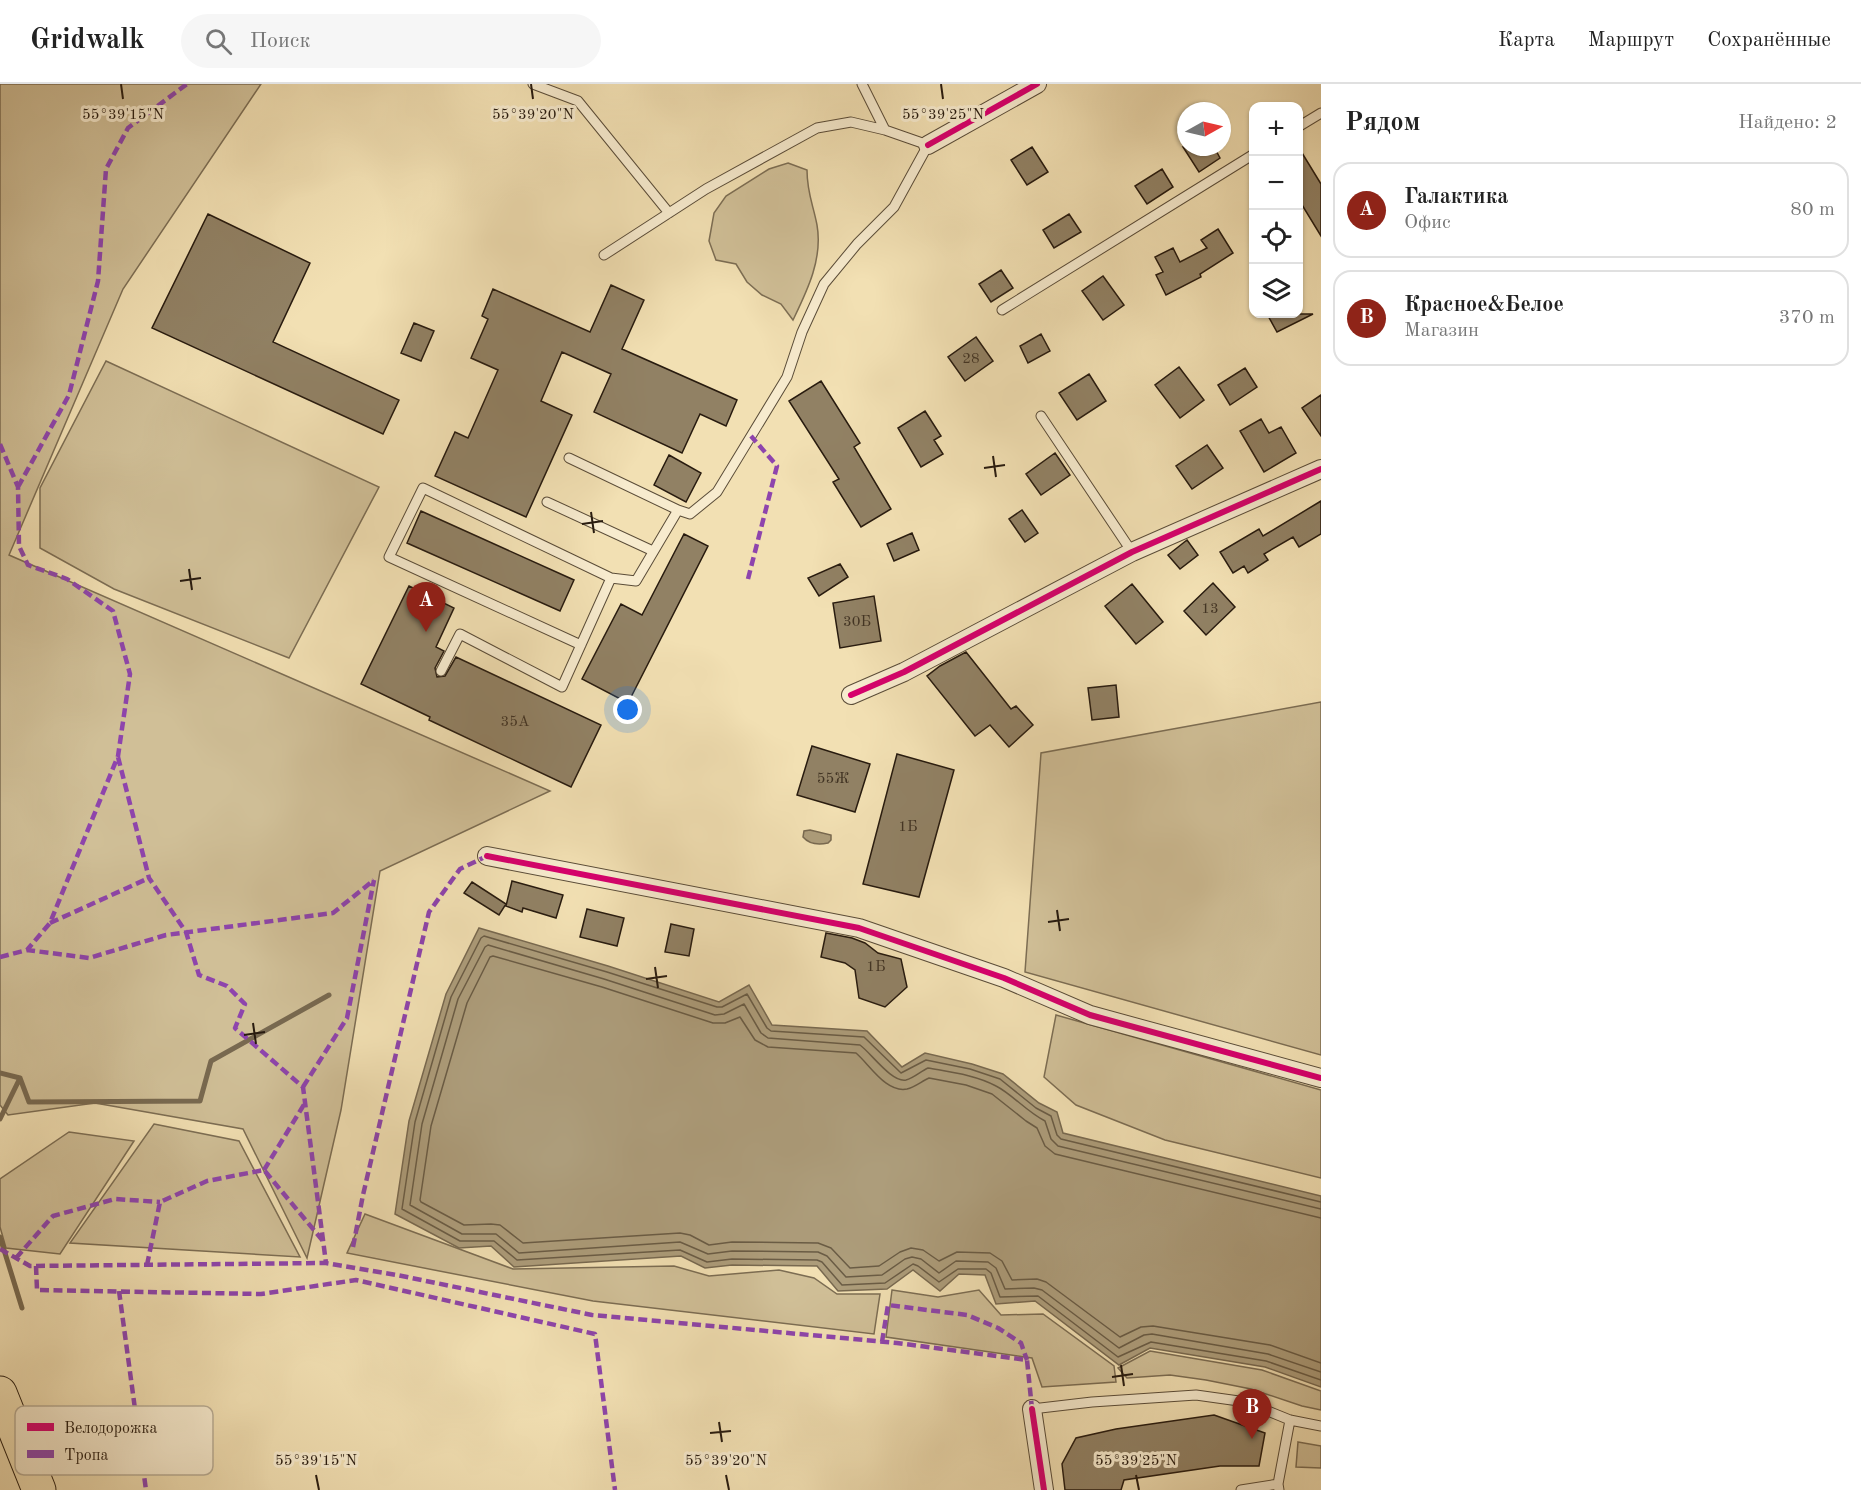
<!DOCTYPE html>
<html lang="ru">
<meta charset="utf-8">
<style>
:root{--surface:#fff;--page:#f6f6f6;--text:#222;--muted:#767676;--line:#e0e0e0;--accent:#8f2418}
body{margin:0;font-family:"Old Standard TT",serif;background:var(--page);color:var(--text)}
.controls{position:absolute;right:18px;top:18px;display:grid;overflow:hidden;border-radius:12px;box-shadow:0 2px 4px #0004}
.controls button{width:54px;height:54px;display:grid;place-items:center;padding:0;border:0;border-bottom:2px solid var(--line);background:var(--surface);color:var(--text);font:30px sans-serif}
.compass{position:absolute;left:1177px;top:18px;width:54px;height:54px;border-radius:50%;background:var(--surface);box-shadow:0 2px 4px #0004;rotate:82deg}
.you{position:absolute;left:628px;top:626px;width:21px;height:21px;margin:-15px;border:4px solid #fff;border-radius:50%;background:#1a73e8;box-shadow:0 0 0 9px #1a73e833}
.badge{display:grid;place-items:center;width:39px;height:39px;border-radius:50%;background:var(--accent);color:#fff;font-size:20px;font-weight:700}
.pin{position:absolute;translate:-50% -50px;filter:drop-shadow(0 2px 3px #0008)}
.pin::after{content:'';position:absolute;top:32px;width:21px;height:18px;background:inherit;clip-path:polygon(0 0,100% 0,50% 100%)}
.list{margin:0;padding:0;list-style:none}
h2{display:flex;justify-content:space-between;align-items:center;height:78px;margin:0;padding:0 24px;font-size:26px}
h2 small{font-size:20px;font-weight:400;color:var(--muted)}
.list li{display:grid;grid-template-columns:39px 1fr auto;gap:18px;align-items:center;box-sizing:border-box;height:96px;margin:0 12px 12px;padding:0 12px;border:2px solid var(--line);border-radius:18px}
.list b{display:block;font-size:22px;white-space:nowrap}
.list p{margin:0;font-size:20px;white-space:nowrap;color:var(--muted)}
.list em{font-size:20px;font-style:normal;color:var(--muted)}
.icon{flex:none;width:33px;height:33px;fill:none;stroke:currentColor;stroke-width:2;stroke-linecap:round;stroke-linejoin:round}
.map{position:relative;flex:none;width:1321px;height:1406px;overflow:hidden}
header{display:flex;align-items:center;gap:36px;box-sizing:border-box;height:84px;padding:0 30px;background:var(--surface);border-bottom:2px solid var(--line)}
header strong{font-size:28px}
nav{display:flex;gap:33px;margin-inline-start:auto;font-size:21px}
.search{width:420px;height:54px;background:var(--page);display:flex;align-items:center;gap:15px;box-sizing:border-box;padding:0 21px;border-radius:33px;color:var(--muted);font-size:22px}
main{display:flex}
aside{flex:1;background:var(--surface)}
.map>svg:first-child{display:block}
</style>
<header>
<strong>Gridwalk</strong>
<div class="search"><svg class="icon" aria-label="search" viewBox="0 0 24 24"><circle cx="10" cy="10" r="6"/><path d="M15 15l6 6"/></svg>Поиск</div>
<nav><a>Карта</a><a>Маршрут</a><a>Сохранённые</a></nav>
</header>
<main>
<div class="map">
<svg width="1321" height="1406" viewBox="0 0 1321 1406">
<rect width="100%" height="100%" fill="#f2e0b3"/>
<filter id="stains"><feTurbulence type="fractalNoise" baseFrequency=".00333" numOctaves="4"/><feColorMatrix values="0 0 0 0 .2 0 0 0 0 .09 0 0 0 0 .02 0 0 0 .5 -.17"/></filter>
<radialGradient id="worn" r=".72"><stop offset=".6" stop-color="#630" stop-opacity="0"/><stop offset="1" stop-color="#630" stop-opacity=".3"/></radialGradient>
<path fill="#d0bf97" stroke="#7c6d53" stroke-width="1.5" d="M0 0H261L123 205 9 471 550 707 380 787 341 1026 307 1174 243 1045 95 1019 8 1031 0 1021Z
M788 79 807 86C807 109 813 120 817 141 823 175 807 207 793 236L781 220 762 211 747 198 736 180 716 176 709 157 714 129 726 112 769 85Z
M106 277 379 403 289 574 114 505 40 464V404Z
M1321 618V971L1025 888 1041 669Z
M1056 931 1321 1006V1094L1165 1056 1076 1021 1044 993Z
M154 1040 239 1057 300 1173 70 1159Z
M69 1048 134 1057 60 1170 6 1164 0 1143V1095Z
M365 1130 513 1185 674 1182 709 1192 779 1186 814 1194 837 1210H880L874 1250 593 1217 347 1169Z
M892 1206 938 1213 979 1206 1001 1231 1043 1230 1114 1282 1116 1298 1042 1303 1032 1274 886 1253Z
M1150 1267 1262 1286 1321 1307V1326L1302 1322 1251 1305 1206 1296 1170 1291 1127 1294 1118 1284Z
M1298 1358 1321 1362V1384L1296 1383Z"/>
<path fill="#ad9d7b" stroke="#786950" stroke-width="1.5" d="M810 746 831 751V756L828 759C819 761 809 760 803 753L804 747Z
M479 844 608 882 719 918 749 901 772 941 867 947 902 983 925 969 972 980 1003 990 1039 1019 1057 1028 1063 1049 1321 1112V1303L1265 1283 1150 1264 1119 1281 1035 1217 996 1220 985 1191 959 1190 940 1207 913 1186 887 1205 838 1207 817 1182 732 1181 705 1184 681 1172 514 1183 491 1162 459 1164 395 1130 409 1037 446 910Z"/>
<g fill="none" stroke-linecap="round" stroke-linejoin="round">
<path stroke="#6a5c45" stroke-width="1.5" d="M1321 1118 1061 1055 1057 1051 1051 1032 1036 1024 1000 995 970 985 926 976 901 989 864 953 771 947 767 944 747 910 722 923H717L607 888 484 852 481 854 451 913 415 1038 402 1125 460 1157H494L517 1176 680 1166 707 1178 732 1175 817 1176 822 1178 842 1201 885 1199 913 1180 918 1182 939 1198 958 1185H986L991 1189 1000 1213 1038 1212 1118 1273 1151 1258 1266 1277 1321 1296
M1321 1125 1058 1062 1051 1055 1045 1037C1027 1028 1012 1010 996 1002 976 991 950 988 928 984 921 987 914 994 906 996 892 999 871 969 860 961L768 954 761 949 744 920 724 930 715 931 604 895 488 861 485 863 458 915 422 1040 410 1121 462 1150H496L519 1169 680 1158 708 1170 732 1167 818 1168 827 1172 846 1193 882 1191 905 1175 912 1173 921 1175 939 1189 956 1177 988 1178 996 1184 1005 1205 1034 1204 1042 1206 1119 1264 1144 1251 1152 1250 1268 1270 1321 1288
M1321 1134 1055 1070 1045 1062 1037 1044 1026 1037 992 1010 966 1001 929 994C922 997 915 1003 907 1005 886 1009 870 981 856 969L768 963 755 956 740 933 725 939H713L602 903 493 872 490 873 467 919 431 1042 420 1116 421 1118 464 1141 491 1140 500 1141 523 1159 680 1149 690 1151 709 1161 732 1158 818 1159 831 1164 850 1184 879 1182 900 1168 911 1164 923 1166 939 1177 957 1168 990 1169 1002 1177 1012 1196 1037 1195 1046 1198 1120 1253 1141 1243 1153 1242 1270 1261 1321 1279"/>
<path stroke="#786950" stroke-width="5" d="M0 989 20 994 29 1018 200 1017 211 977 329 911
M0 1035 20 994
M0 1153 22 1224"/>
</g>
<path fill="#918164" stroke="#281b0f" stroke-width="1.5" d="M1032 63 1048 88 1027 101 1011 76Z
M1183 63H1214L1220 74 1199 88Z
M1299 64 1321 100V152L1299 116Z
M1162 85 1173 103 1147 120 1135 102Z
M208 130 310 179 273 258 399 316 383 350 152 244Z
M1069 130 1081 148 1054 164 1043 146Z
M1218 145 1233 169 1200 190 1201 193 1166 211 1156 191 1163 188 1155 173 1173 164 1180 178 1207 164 1201 156Z
M1001 186 1013 204 991 218 979 200Z
M1103 192 1124 221 1103 236 1082 207Z
M611 201 644 216 622 265 737 316 726 342 700 330 682 369 594 328 611 290 562 268 541 317 572 331 526 433 435 392 455 348 468 354 498 286 471 274 488 235 482 232 493 205 590 248Z
M1267 230H1313L1277 248Z
M414 239 434 247 421 277 401 269Z
M1041 250 1050 267 1028 279 1020 262Z
M976 253 993 277 965 297 948 273Z
M1179 283 1204 316 1180 334 1155 301Z
M1245 284 1257 303 1230 321 1218 301Z
M1089 290 1106 317 1077 336 1059 309Z
M821 297 860 359 854 363 891 425 861 443 833 398 839 395 789 317Z
M1321 311V352L1302 324Z
M925 327 941 352 934 356 943 370 921 383 898 344Z
M1261 335 1269 349 1281 343 1296 369 1264 388 1240 347Z
M1207 361 1223 384 1192 405 1176 382Z
M1055 369 1070 391 1041 411 1026 390Z
M669 371 701 389 686 418 654 401Z
M1321 417V450L1299 463 1293 453 1264 470 1268 476 1248 489 1244 482 1233 489 1220 468 1259 445 1263 452Z
M1022 426 1038 449 1025 458 1009 435Z
M421 427 574 496 560 527 407 459Z
M912 449 919 466 894 477 887 460Z
M684 450 708 462 628 619 582 595 621 520 642 531Z
M1187 456 1198 471 1180 485 1168 471Z
M840 480 848 493 819 512 808 494Z
M1213 499 1235 523 1206 551 1184 527Z
M1132 500 1163 538 1136 560 1105 522Z
M409 502 454 524 436 563 444 567 435 584 437 593 445 592 456 573 601 641 571 703 429 636 430 633 361 600Z
M874 512 881 557 840 564 833 519Z
M966 568 1011 625 1016 622 1033 641 1009 663 990 641 975 652 927 592 940 582Z
M1116 601 1119 633 1092 636 1088 604Z
M812 662 870 680 855 728 797 711Z
M897 670 954 686 919 813 863 800Z
M512 797 563 811 556 834 523 824 522 828 506 822Z
M472 798 506 820 499 831 464 809Z
M587 825 624 834 617 862 580 853Z
M671 840 694 845 689 872 665 868Z
M826 849 852 854 865 859 878 869 901 875 907 903 885 923 859 914 855 886 845 879 821 873Z
M1214 1331 1265 1349 1259 1382H1220L1124 1396 1121 1406H1065L1062 1380 1076 1354 1116 1345Z"/>
<g fill="none" stroke-linecap="round" stroke-linejoin="round">
<g stroke="#5a4c38" stroke-width="11">
<path id="lane" d="M533 0 578 17 669 129
M862 0 885 46
M1298 43 1321 29
M1002 226 1254 70
M1041 332 1132 468
M569 374 678 426
M547 418 653 467
M581 561 389 473 423 404 611 494
M441 587 460 550 562 603 611 494 636 497 678 426 690 430 717 408 787 293 802 248 824 200 857 160 894 123 928 61 885 46 851 38 817 44 706 105 604 171
M1032 1325 1092 1318 1196 1311 1246 1318 1290 1336 1321 1342
M1241 1406 1278 1400
M1279 1406 1278 1400 1290 1336"/>
</g>
<g stroke="#5a4c38" stroke-width="20">
<path id="street" d="M928 61 1037 0
M851 611 904 588 1132 468 1321 385
M487 772 859 844 1004 894 1090 931 1321 994
M1032 1325 1044 1406"/>
</g>
<g stroke="#281b0f" stroke-width="35">
<path id="highway" d="M0 1309 39 1406"/>
</g>
<use href="#lane" stroke="#f7ebce" stroke-width="9"/>
<use href="#street" stroke="#f7ebce" stroke-width="18"/>
<use href="#highway" stroke="#f2e0b3" stroke-width="33"/>
<path stroke="#8e44ad" stroke-width="4.5" stroke-dasharray="9 4.5" stroke-linecap="butt" d="M0 360 18 403 19 462 28 481 67 495 113 527 130 590 118 672 50 839 27 866
M18 403 69 311 98 197 106 85 128 44 187 0
M748 495 777 382 751 352
M118 673 149 794 186 848 199 891 227 902 245 920 235 944 303 1003 326 1179
M50 839 149 794
M0 873 27 866 89 874 166 851 333 829 374 796
M303 1003 347 934 374 796
M264 1086 305 1019
M353 1163 363 1111 429 828 460 785 487 772
M0 1165 30 1182 326 1179 397 1191 592 1231 897 1259 1027 1276 1032 1325
M16 1174 53 1132 115 1115 160 1118
M147 1181 160 1118 207 1097 264 1086 323 1157
M36 1182 37 1206 261 1210 356 1196 595 1250 615 1406
M119 1207 146 1406
M882 1258 888 1221 967 1231 998 1244 1021 1259 1027 1276"/>
<g stroke="#f7ebce" stroke-width="10">
<path id="cycleway" d="M928 61 1037 0
M851 611 904 588 1132 468 1321 385
M487 772 859 844 1004 894 1090 931 1321 994
M1032 1325 1044 1406"/>
</g>
<use href="#cycleway" stroke="#d6006c" stroke-width="6"/>
</g>
<path fill="none" stroke="#281b0f" stroke-width="2" d="M121 0 123 15M531 0 533 15M941 0 943 15M993 372 996 393M984 384 1005 381M591 428 594 449M582 440 603 437M189 485 192 506M180 497 201 494M1057 826 1060 847M1048 838 1069 835M655 883 658 904M646 895 667 892M253 939 256 960M244 951 265 948M1121 1281 1124 1302M1112 1293 1133 1290M719 1338 722 1358M710 1349 731 1347M316 1391 319 1406M726 1391 729 1406M1136 1391 1139 1406"/>
<g text-anchor="middle" dominant-baseline="central" stroke-width="6" stroke-linejoin="round" paint-order="stroke">
<g font-size="15" fill="#423424">
<text x="971" y="275">28</text>
<text x="1210" y="525">13</text>
<text x="857" y="538">30Б</text>
<text x="515" y="638">35А</text>
<text x="833" y="695">55Ж</text>
<text x="908" y="743">1Б</text>
<text x="876" y="883">1Б</text>
</g>
</g>
<rect x="15" y="1322" width="198" height="69" rx="9" fill="#f7ebce" stroke="#b9ad95" stroke-width="1.5"/>
<rect x="27" y="1339" width="27" height="8" fill="#d6006c"/>
<rect x="27" y="1366" width="27" height="8" fill="#8e44ad"/>
<g font-size="16" fill="#281b0f">
<text x="64" y="1349">Велодорожка</text>
<text x="64" y="1376">Тропа</text>
</g>
<g font-size="15" text-anchor="middle" fill="#281b0f" stroke="#f7ebce" stroke-width="6" stroke-linejoin="round" paint-order="stroke">
<text x="123" y="35">55°39'15"N</text>
<text x="533" y="35">55°39'20"N</text>
<text x="943" y="35">55°39'25"N</text>
<text x="316" y="1381">55°39'15"N</text>
<text x="726" y="1381">55°39'20"N</text>
<text x="1136" y="1381">55°39'25"N</text>
</g>
<rect width="100%" height="100%" filter="url(#stains)"/>
<rect width="100%" height="100%" fill="url(#worn)"/>
</svg>
<div class="controls">
<button>+</button>
<button>−</button>
<button><svg class="icon" aria-label="locate" viewBox="0 0 24 24"><circle cx="12" cy="12" r="6"/><path d="M12 2v4M12 18v4M2 12h4M18 12h4"/></svg></button>
<button><svg class="icon" aria-label="layers" viewBox="0 0 24 24"><path d="M12 4l9 5-9 5-9-5zM3 14l9 5 9-5"/></svg></button>
</div>
<svg class="compass" viewBox="-18 -18 36 36"><path d="M0-13l5 13h-10z" fill="#e53935"/><path d="M0 13l5-13h-10z" fill="#767676"/></svg>
<div class="you"></div>
<div class="pin badge" style="left:426px;top:548px">A</div>
<div class="pin badge" style="left:1252px;top:1355px">B</div>
</div>
<aside>
<h2>Рядом<small>Найдено: 2</small></h2>
<ul class="list">
<li><span class="badge">A</span><div><b>Галактика</b><p>Офис</p></div><em>80 m</em></li>
<li><span class="badge">B</span><div><b>Красное&amp;Белое</b><p>Магазин</p></div><em>370 m</em></li>
</ul>
</aside>
</main>
